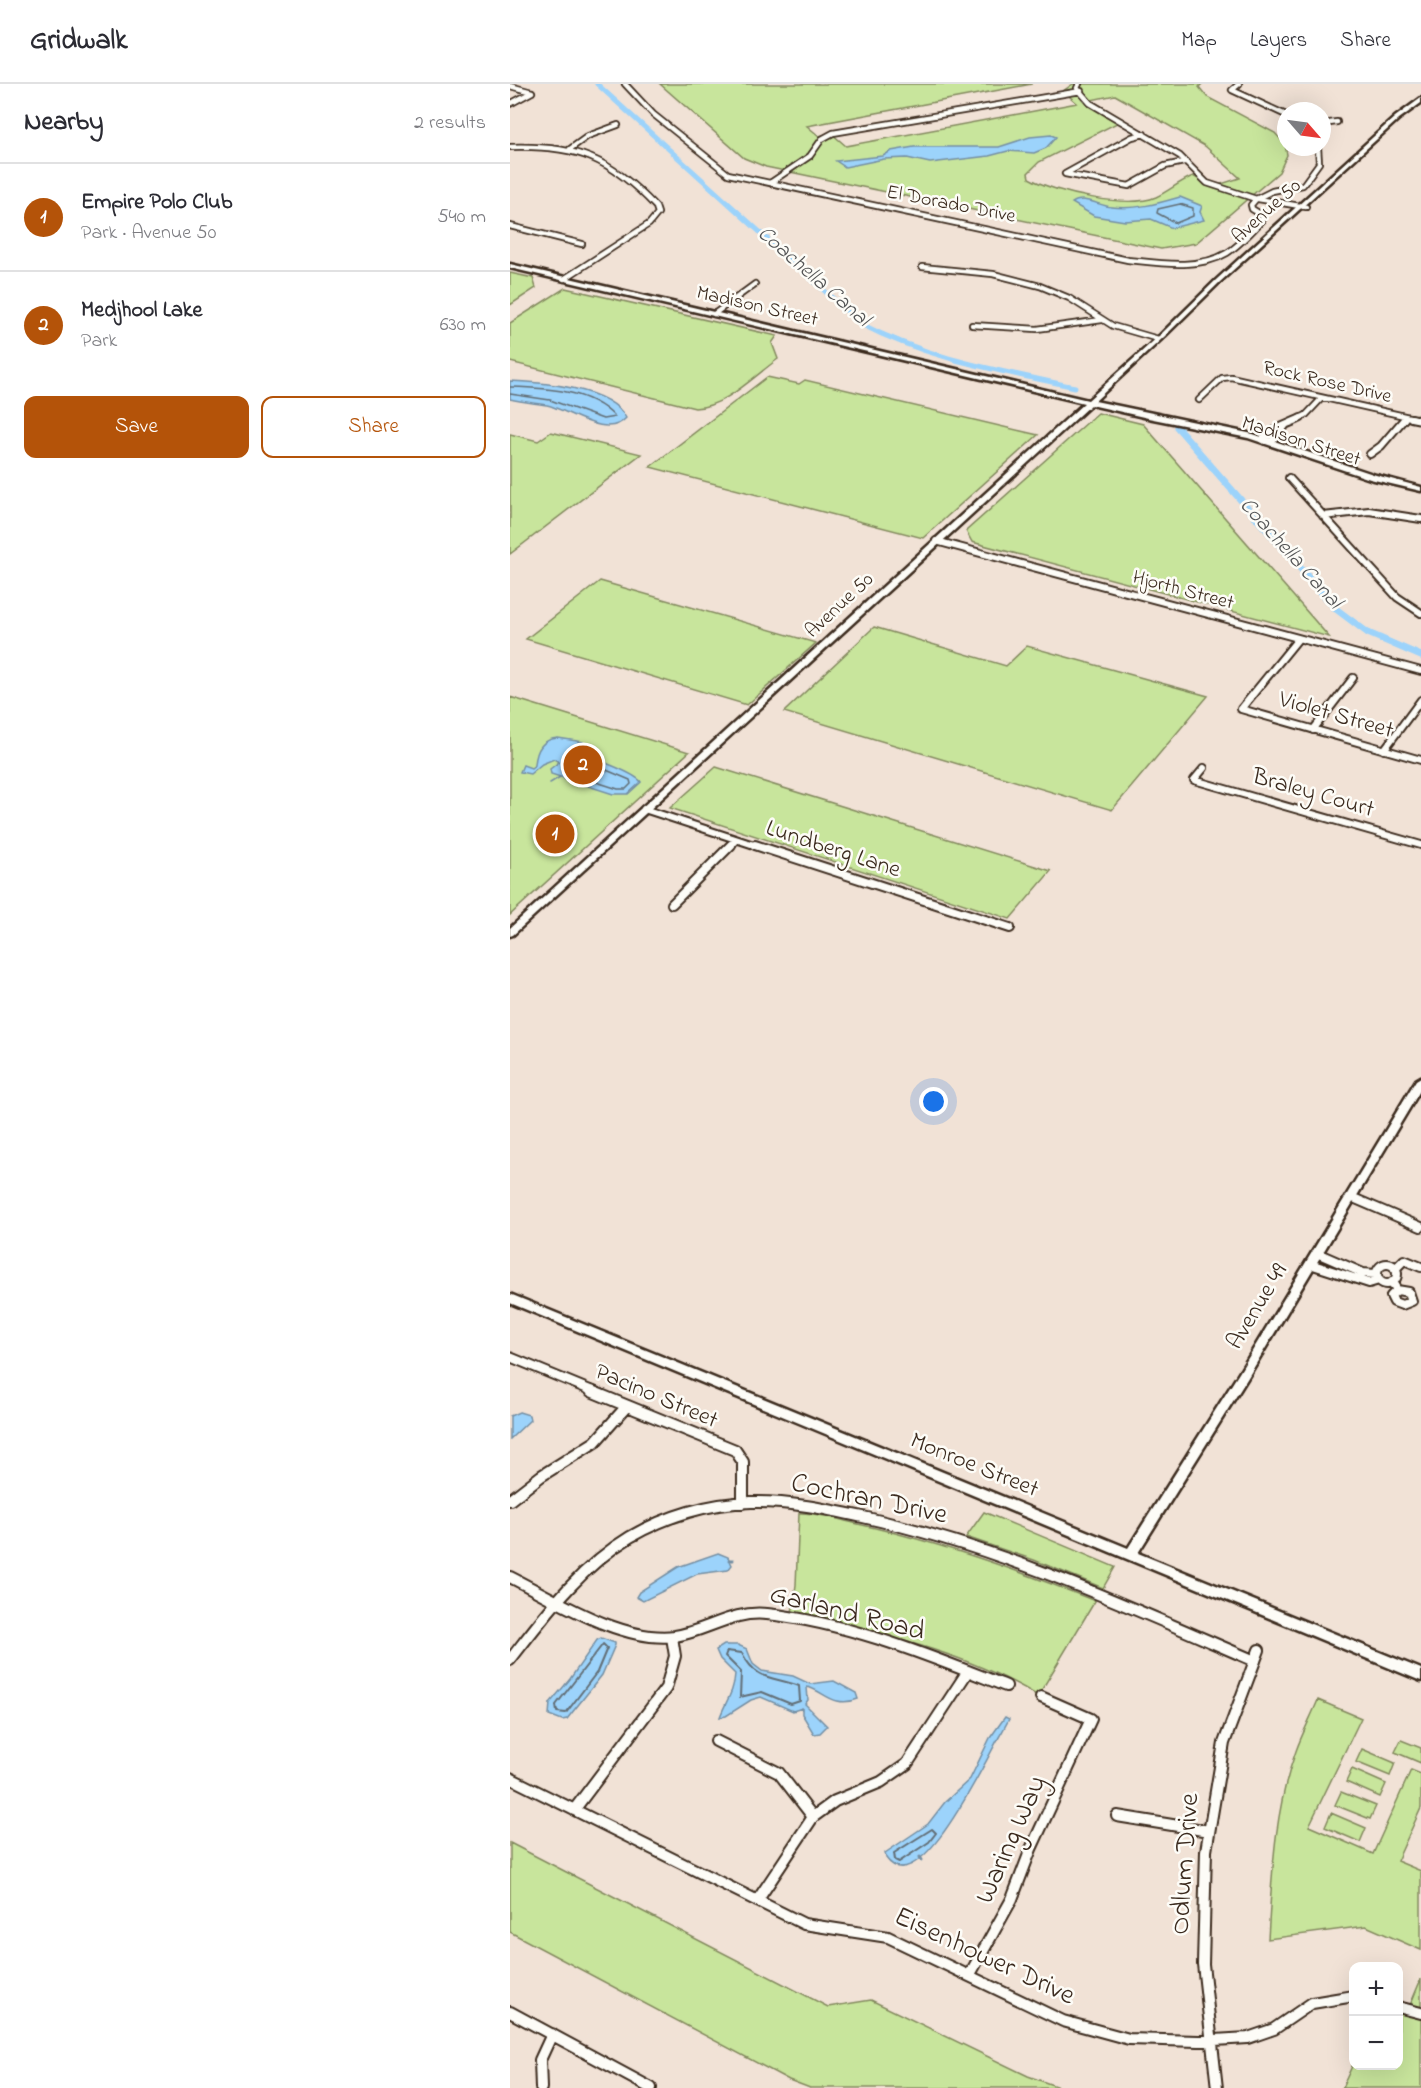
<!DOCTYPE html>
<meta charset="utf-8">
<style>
:root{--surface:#fff;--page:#f7f7f7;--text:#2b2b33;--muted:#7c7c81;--line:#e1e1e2;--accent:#b45309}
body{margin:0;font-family:"Indie Flower",sans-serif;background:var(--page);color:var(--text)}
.controls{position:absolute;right:18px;bottom:18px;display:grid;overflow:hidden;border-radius:12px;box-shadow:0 6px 24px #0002}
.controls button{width:54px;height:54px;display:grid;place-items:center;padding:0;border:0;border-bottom:2px solid var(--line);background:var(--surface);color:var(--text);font:30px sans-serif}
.compass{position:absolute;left:767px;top:18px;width:54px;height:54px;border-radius:50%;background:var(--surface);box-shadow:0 6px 24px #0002;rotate:118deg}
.you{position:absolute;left:424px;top:1018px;width:21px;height:21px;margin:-15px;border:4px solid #fff;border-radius:50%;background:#1a73e8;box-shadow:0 0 0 9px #1a73e833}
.badge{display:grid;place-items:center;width:39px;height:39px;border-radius:50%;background:var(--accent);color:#fff;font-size:20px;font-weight:700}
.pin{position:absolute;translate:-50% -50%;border:3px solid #fff;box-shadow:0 2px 6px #0006}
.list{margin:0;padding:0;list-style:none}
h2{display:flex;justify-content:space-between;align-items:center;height:78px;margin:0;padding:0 24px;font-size:26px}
h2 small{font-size:20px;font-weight:400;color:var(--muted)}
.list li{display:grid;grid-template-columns:39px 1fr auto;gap:18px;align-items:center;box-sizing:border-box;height:108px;padding:0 24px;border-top:2px solid var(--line)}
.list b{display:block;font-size:22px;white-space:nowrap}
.list p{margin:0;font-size:20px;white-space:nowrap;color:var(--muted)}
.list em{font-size:20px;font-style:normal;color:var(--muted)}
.actions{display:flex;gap:12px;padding:18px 24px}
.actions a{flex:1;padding:14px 0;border:2px solid var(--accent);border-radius:12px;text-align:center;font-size:21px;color:var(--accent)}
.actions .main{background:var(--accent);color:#fff}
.map{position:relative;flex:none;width:911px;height:2004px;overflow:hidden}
header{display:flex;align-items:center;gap:36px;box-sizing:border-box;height:84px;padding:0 30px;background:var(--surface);border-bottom:2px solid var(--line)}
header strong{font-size:28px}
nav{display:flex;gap:33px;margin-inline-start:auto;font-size:21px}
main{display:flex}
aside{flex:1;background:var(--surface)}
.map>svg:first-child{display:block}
</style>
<header>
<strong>Gridwalk</strong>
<nav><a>Map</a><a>Layers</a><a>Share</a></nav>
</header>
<main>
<aside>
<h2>Nearby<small>2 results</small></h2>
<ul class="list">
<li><span class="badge">1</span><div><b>Empire Polo Club</b><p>Park · Avenue 50</p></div><em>540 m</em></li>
<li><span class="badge">2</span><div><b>Medjhool Lake</b><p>Park</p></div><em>630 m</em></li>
</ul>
<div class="actions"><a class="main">Save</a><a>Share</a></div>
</aside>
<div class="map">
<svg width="911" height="2004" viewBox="0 0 911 2004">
<rect width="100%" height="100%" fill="#f1e2d6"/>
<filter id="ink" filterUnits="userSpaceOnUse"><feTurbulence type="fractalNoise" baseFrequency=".0167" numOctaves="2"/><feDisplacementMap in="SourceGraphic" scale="12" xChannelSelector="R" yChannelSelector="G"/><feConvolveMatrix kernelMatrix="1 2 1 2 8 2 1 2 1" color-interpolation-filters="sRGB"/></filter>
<g filter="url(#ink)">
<path fill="#c8e59c" stroke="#82885d" stroke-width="1.5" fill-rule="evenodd" d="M150 0H522L297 42 309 52 321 49 336 62 567 19 553 7 563 0H692L689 3 697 13 765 49 775 60 777 71 769 88 686 159 651 165 256 83 234 74ZM605 11 695 62 730 94 702 103 683 92C670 97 659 107 646 113 618 125 545 109 519 94L518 89 529 78 613 36 581 16Z
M0 189 23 194 26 204 0 221Z
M55 204 267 252 262 259 268 275C244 292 215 323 185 324L0 278V239Z
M257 293 289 300 295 296 528 351 413 454 140 383Z
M588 329 633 340 819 553 462 458 456 447Z
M41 348 131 370 0 470V350L28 357Z
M90 497 306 559 237 621 16 555Z
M364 543 496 582 517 562 698 612 602 726 274 628Z
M0 613 179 668 0 831Z
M206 683 541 787 500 835 160 724Z
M474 1428 605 1483 593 1504 524 1476 456 1453Z
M289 1429C308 1428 329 1436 348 1440 429 1458 508 1486 585 1517L528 1612C455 1567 365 1549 282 1529L286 1501Z
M808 1616 851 1634 799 1742 863 1770 901 1686 911 1690V1724L887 1777 911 1787V1866L856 1842 758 1855C762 1793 764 1726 786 1667 792 1650 801 1633 808 1616Z
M891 1656 911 1664V1679L885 1668Z
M852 1665 885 1679 880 1692 846 1678Z
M842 1685 876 1700 870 1713 836 1698Z
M831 1708 866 1722 860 1735 825 1721Z
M821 1729 856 1744 850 1758 815 1743Z
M0 1759 318 1923 361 1916 518 1992 551 2004H300L279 1996 0 1848Z
M911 1895V2004H832L843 1980 888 1982 889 1930 901 1919Z"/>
<path fill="#9cd3fb" stroke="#758fa3" stroke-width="1.5" d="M541 51 546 53 536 64 524 69 498 67 479 72 420 79 397 74 374 75 335 83 326 77 373 72 381 67 404 63H489L520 53Z
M670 113 692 122 690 128 694 136 662 144 641 135 615 137 584 132 562 119C574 111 589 122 602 123 626 126 649 119 670 113Z
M0 297C30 298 100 303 116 334 97 356 59 326 37 321 25 319 12 318 0 315Z
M48 654 73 658V668L75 672C85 674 126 690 131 698L118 710H103L41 690 40 685 49 678 44 675 32 680 20 690 10 688 13 681 21 684 25 681C26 667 31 655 48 654Z
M9 1328 19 1331 20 1336 0 1355V1332Z
M208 1469 218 1473 222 1481 218 1486 187 1490 133 1517 126 1513 129 1508 168 1483Z
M91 1554 105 1559V1561L92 1591 57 1635 52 1636 39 1631 40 1619 60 1595 87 1556Z
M214 1561H228L237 1565 243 1580 252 1587 283 1592 300 1600 324 1597 346 1609 348 1615C323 1625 313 1606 297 1603L298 1616 295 1620 317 1642 310 1649 304 1650 292 1630V1624L283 1627 251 1613 241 1616 216 1632 210 1633C216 1617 224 1608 225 1590L210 1575 206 1566Z
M495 1633 499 1635 492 1648C480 1666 410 1822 376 1774L375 1769 418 1740 435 1718 460 1695 480 1654Z"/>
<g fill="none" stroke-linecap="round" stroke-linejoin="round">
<path stroke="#626e76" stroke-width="1.5" d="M670 120 683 124V132L666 139 647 129 648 125Z
M0 303C36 304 79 305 105 333L93 335 40 316 0 310
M68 674 120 696 121 700 116 705H108L52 687 56 677Z"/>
<path stroke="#626e76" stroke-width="2" d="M93 1560 97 1564 87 1588 56 1629 47 1628 46 1621Z
M217 1567 232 1569C247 1598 262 1592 289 1602L290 1617 281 1620 252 1608 230 1613 231 1588 215 1572Z
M422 1745 426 1749 419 1758 389 1778 385 1776 384 1769Z"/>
<path stroke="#758fa3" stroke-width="1.5" d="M40 699 50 693"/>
<path stroke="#758fa3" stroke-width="3" d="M219 1476H223
M410 1773 412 1776"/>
<path stroke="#9cd3fb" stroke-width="5" d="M87 0 351 240C418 275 491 287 565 303"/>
<path stroke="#9cd3fb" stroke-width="7" d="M667 343 826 525 858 549 911 572"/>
<g stroke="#3b2a1e" stroke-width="8">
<path id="street-far3" d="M115 0 143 30 218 90 618 176C648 179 689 186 717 169 730 161 741 148 752 137V131L742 125 741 121 746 115
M569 0 567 4 580 19 670 72 697 99 746 115 762 107 793 101 809 79 808 63
M729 0 722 6 776 31
M0 2 22 8
M0 20 22 8
M812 40 827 38
M634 50 622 53 555 90 619 102 655 82 674 78
M0 63C68 61 100 74 146 123L148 129 139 140 54 195
M60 65 78 52 108 41
M260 99 300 72 312 55 323 49 571 7
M748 115 796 123
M0 142 72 160
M412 183 483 190 530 202 559 214 603 242 648 255
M204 230 245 200
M462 241 527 245 592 236
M689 316 712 294 721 293 908 335
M788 335 796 331 812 314
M894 335 896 333"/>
</g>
<g stroke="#3b2a1e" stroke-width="10">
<path id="street-far2" d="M901 334 911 336
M756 356 754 353C766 343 777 341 791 334
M755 357 763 356 775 342
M860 370 871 362 895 334
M779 394 887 513 911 529
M813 432 859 427 911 435
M426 457 911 587
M788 555 731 625 911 676
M803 646 843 594
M874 666 911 616
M694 684 684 696 911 761
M134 725 250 763
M219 763 226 756"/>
</g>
<g stroke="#3b2a1e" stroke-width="12">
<path id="street-far1" d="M245 761 500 844
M162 820 221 761
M841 1113 911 1143
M807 1169 853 1189 865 1190
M800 1180 859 1199 869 1196
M867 1190a10 10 0 1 1 20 0a10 10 0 1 1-20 0Z
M885 1185 894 1176 911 1183
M882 1198 887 1206
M887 1206 899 1208 902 1217 892 1221 884 1218 881 1212Z
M0 1273 85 1308"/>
</g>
<g stroke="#3b2a1e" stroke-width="14">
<path id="street" d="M81 1307 225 1366 233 1378V1419
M0 1416 31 1392 85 1358 117 1322
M0 1493C46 1516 112 1559 165 1552 197 1547 223 1526 257 1530 340 1539 419 1572 496 1602
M0 1576C35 1531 70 1483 120 1453 156 1432 199 1419 241 1418 279 1417 316 1425 353 1433 490 1463 617 1522 745 1577
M206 1657 269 1689 303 1733
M0 1694 294 1840 378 1853 553 1937 619 1955 688 1957 738 1954 764 1945 802 1919 844 1912
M64 1726 156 1604 165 1572 162 1553
M607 1732 699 1747
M247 1817 303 1733 325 1717 371 1698 397 1680 458 1587
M459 1892 502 1815 521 1765 581 1635 531 1613
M888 1923 911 1929
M0 1928 141 2004
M31 2004 30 1976 42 1950
M707 2004 693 1880 696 1767 714 1659 749 1566"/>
</g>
<g stroke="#3b2a1e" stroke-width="5">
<path id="secondary" d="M911 14V19L889 35 710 198 654 253 585 317 743 350 866 391 911 403V407L860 395 738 354 638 334 581 321 3 851 0 852V844L574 319 0 184V180L578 316 650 251 706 196 885 33Z
M911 993V1005L737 1295 628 1469 911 1585V1597L0 1219V1210L618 1464 729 1289 906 996Z"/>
</g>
<use href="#street-far3" stroke="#fdfcf7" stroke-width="4.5"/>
<use href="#street-far2" stroke="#fdfcf7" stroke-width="6"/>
<use href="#street-far1" stroke="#fdfcf7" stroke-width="8"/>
<use href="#street" stroke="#fdfcf7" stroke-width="10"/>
<use href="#secondary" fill="#fdfcf7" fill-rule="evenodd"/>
</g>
</g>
<g text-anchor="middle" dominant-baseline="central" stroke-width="5" stroke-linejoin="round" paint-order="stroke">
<g font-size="20" fill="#3b2a1e" stroke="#fdfcf7">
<text transform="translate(441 121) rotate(11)">El Dorado Drive</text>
<text transform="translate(757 128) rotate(-42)">Avenue 50</text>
<text transform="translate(247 223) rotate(13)">Madison Street</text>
<text transform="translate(817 299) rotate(13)">Rock Rose Drive</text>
<text transform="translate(791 358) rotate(18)">Madison Street</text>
<text transform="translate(673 507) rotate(15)">Hjorth Street</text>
<text transform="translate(330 522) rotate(-43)">Avenue 50</text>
</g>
<g font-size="22" font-style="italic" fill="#535455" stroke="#fdfcf7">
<text transform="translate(303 193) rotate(41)">Coachella Canal</text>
<text transform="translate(780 470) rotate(48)">Coachella Canal</text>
</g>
<g font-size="24" fill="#3b2a1e" stroke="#fdfcf7">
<text transform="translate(826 632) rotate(16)">Violet Street</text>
<text transform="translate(803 710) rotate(16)">Braley Court</text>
<text transform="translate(323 766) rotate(18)">Lundberg Lane</text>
<text transform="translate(748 1223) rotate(-59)">Avenue 49</text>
<text transform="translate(146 1313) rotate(23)">Pacino Street</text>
<text transform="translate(464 1382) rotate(22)">Monroe Street</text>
</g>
<g font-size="28" fill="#3b2a1e" stroke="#fdfcf7">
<text transform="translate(359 1416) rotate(12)">Cochran Drive</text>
<text transform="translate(337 1530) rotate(14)">Garland Road</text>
<text transform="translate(502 1756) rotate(-66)">Waring Way</text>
<text transform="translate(676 1780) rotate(-86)">Odlum Drive</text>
<text transform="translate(474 1873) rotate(25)">Eisenhower Drive</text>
</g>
</g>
</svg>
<div class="controls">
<button>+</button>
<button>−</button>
</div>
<svg class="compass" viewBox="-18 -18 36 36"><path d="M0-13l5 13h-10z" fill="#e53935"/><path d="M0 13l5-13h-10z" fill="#7c7c81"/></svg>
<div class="you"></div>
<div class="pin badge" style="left:45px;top:750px">1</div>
<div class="pin badge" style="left:73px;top:681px">2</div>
</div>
</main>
